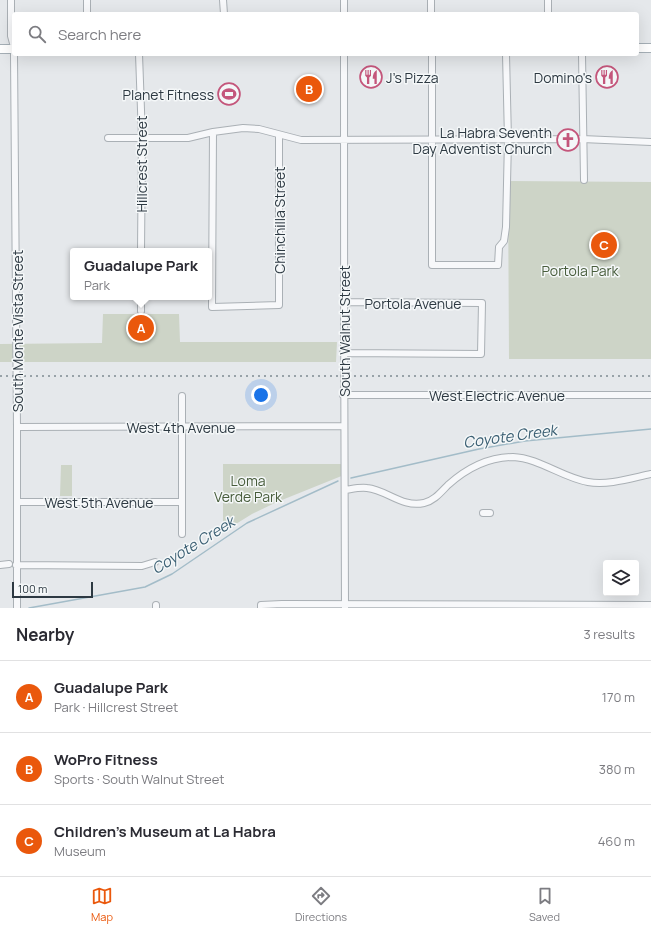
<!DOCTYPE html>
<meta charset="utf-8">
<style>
:root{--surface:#fff;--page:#f2f2f3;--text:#2b2b33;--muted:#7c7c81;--line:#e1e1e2;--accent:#ea580c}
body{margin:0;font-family:Manrope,sans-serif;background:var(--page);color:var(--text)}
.controls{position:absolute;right:12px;bottom:12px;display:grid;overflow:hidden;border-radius:4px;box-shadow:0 4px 16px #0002}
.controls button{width:36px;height:36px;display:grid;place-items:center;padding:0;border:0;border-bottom:1px solid var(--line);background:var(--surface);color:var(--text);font:20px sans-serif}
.scale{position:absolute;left:12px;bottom:10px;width:81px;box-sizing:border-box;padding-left:4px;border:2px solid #2d3942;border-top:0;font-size:11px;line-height:14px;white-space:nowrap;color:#2d3942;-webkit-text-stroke:3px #f4f7f8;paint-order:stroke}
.you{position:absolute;left:261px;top:395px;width:14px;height:14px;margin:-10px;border:3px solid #fff;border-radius:50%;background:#1a73e8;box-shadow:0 0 0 6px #1a73e833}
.badge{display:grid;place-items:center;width:26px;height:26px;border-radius:50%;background:var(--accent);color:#fff;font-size:13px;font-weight:700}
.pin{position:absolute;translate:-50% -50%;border:2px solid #fff;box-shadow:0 1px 4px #0006}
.popup{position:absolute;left:70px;top:248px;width:142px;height:52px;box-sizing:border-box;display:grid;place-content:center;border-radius:4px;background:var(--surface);filter:drop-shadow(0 1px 3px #0005);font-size:13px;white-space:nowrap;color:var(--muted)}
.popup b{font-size:15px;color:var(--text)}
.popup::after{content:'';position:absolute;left:50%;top:100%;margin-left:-8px;border:8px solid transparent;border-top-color:var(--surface)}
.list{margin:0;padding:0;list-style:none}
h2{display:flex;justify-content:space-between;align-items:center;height:52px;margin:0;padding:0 16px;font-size:17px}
h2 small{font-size:13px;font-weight:400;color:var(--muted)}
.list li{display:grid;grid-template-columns:26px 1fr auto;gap:12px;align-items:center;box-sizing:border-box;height:72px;padding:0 16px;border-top:1px solid var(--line)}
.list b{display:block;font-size:15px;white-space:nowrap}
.list p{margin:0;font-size:13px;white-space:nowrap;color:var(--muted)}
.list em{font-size:13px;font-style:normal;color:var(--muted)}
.icon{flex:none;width:22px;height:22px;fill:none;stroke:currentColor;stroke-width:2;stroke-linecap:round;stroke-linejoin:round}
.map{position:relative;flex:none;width:651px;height:608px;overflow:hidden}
.search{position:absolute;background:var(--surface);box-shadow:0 4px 16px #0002;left:12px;right:12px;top:12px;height:44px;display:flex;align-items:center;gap:10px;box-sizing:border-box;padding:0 14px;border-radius:4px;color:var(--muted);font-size:15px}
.sheet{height:268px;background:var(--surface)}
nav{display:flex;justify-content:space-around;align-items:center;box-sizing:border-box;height:56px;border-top:1px solid var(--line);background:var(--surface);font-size:11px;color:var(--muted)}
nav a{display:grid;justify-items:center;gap:2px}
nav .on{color:var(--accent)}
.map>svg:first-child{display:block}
</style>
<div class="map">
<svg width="651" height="608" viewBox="0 0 651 608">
<rect width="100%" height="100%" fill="#e5e8eb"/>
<path fill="#cdd4c7" d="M508 181 651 182V359H509Z
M103 314H179L180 342H337L336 362H0V344L102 343Z
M223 464H344V475L277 502 252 514 223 532Z
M61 465H72V496H60Z"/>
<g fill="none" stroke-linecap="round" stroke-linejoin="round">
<path stroke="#a3bcc8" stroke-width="1.5" d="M351 478 479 449 525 441 651 429
M29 608 145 587 172 574 247 523 338 481"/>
<g stroke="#aab0b5" stroke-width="8">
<path id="minor" d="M11 0V36L14 47
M87 0V14
M223 0 224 14
M344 0V14
M431 0V14
M548 14V0
M14 54 17 427V608
M139 54 142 138 141 251
M344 54C343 239 345 423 345 608
M432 54V265H498L499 247 504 241 506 227 508 140 506 54
M582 54 584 180
M213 132 212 307 279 305V135
M108 138H188L213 132 243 128 259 129 301 140 582 139 651 142
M141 311V297
M343 353 481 354 482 303 344 302
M343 395H651
M17 427 344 426
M345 490C352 489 360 487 367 488 387 490 402 508 424 503 434 501 441 492 448 485 466 469 488 457 513 457 539 458 563 478 588 482 607 486 632 478 651 474
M17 502H182
M483 513H490
M182 534V396
M0 565 9 564
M16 565 142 566 155 562
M156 608V605
M261 608V605L282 604 651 605"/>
</g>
<g stroke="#a5afb6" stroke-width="10">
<path id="major" d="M637 48H651
M0 49H14"/>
</g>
<use href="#minor" stroke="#f7f8fa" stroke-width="6"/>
<use href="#major" stroke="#fff" stroke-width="8"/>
<path stroke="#7f8b93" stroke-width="1.5" stroke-dasharray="2 4" stroke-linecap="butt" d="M0 376H651"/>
</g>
<defs>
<g id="restaurant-ring" transform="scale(1.15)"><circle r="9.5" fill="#f4f7f8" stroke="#c4567b" stroke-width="1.5"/><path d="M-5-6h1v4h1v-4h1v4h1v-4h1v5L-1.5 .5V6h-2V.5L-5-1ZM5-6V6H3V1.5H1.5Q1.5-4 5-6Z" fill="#c4567b"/></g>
<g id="stadium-ring" transform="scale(1.15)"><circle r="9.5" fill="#f4f7f8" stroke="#c4567b" stroke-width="1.5"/><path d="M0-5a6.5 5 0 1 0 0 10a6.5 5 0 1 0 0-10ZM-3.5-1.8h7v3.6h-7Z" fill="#c4567b"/></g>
<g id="church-ring" transform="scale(1.15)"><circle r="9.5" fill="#f4f7f8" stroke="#c4567b" stroke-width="1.5"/><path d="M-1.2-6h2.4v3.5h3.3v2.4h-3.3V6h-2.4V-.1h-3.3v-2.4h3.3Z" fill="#c4567b"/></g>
</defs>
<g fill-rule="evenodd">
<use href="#restaurant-ring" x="371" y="77"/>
<use href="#restaurant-ring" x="607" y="77"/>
<use href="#stadium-ring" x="229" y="94"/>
<use href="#church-ring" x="568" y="140"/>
</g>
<g text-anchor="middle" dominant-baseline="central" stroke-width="3" stroke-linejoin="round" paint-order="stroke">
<g font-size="14" fill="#2d3942" stroke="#f4f7f8" text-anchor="end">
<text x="386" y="77" text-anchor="start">J's Pizza</text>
<text x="592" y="77">Domino's</text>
<text x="214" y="94">Planet Fitness</text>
<text x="552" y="132">La Habra Seventh<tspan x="552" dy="16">Day Adventist Church</tspan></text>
</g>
<g font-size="14" fill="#2d3942" stroke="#f4f7f8">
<text transform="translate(141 164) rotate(-90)">Hillcrest Street</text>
<text transform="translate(279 220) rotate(-90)">Chinchilla Street</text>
<text x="413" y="303">Portola Avenue</text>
<text transform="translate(17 331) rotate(-90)">South Monte Vista Street</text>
<text transform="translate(344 331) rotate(-90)">South Walnut Street</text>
<text x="497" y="395">West Electric Avenue</text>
<text x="181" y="427">West 4th Avenue</text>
<text x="99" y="502">West 5th Avenue</text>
</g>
<g font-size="14" fill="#485d3c" stroke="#f4f7f8">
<text x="580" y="270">Portola Park</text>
<text x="248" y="480">Loma<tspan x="248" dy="16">Verde Park</tspan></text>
</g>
<g font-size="15" font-style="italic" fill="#3b5f73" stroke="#f4f7f8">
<text transform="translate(510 436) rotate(-8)">Coyote Creek</text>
<text transform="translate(193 545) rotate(-32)">Coyote Creek</text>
</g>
</g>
</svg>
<div class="controls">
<button><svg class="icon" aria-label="layers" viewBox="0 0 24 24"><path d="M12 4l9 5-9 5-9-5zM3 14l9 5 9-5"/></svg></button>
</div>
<div class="scale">100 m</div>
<div class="you"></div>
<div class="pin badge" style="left:141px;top:328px">A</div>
<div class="popup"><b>Guadalupe Park</b>Park</div>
<div class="pin badge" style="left:309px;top:89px">B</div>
<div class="pin badge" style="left:604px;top:245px">C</div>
<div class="search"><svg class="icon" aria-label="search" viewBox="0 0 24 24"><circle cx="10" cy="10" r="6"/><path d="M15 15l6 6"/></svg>Search here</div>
</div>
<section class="sheet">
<h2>Nearby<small>3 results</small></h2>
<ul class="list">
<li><span class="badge">A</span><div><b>Guadalupe Park</b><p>Park · Hillcrest Street</p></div><em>170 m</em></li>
<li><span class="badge">B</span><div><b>WoPro Fitness</b><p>Sports · South Walnut Street</p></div><em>380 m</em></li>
<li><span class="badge">C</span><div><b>Children's Museum at La Habra</b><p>Museum</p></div><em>460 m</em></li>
</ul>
</section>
<nav>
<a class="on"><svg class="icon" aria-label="map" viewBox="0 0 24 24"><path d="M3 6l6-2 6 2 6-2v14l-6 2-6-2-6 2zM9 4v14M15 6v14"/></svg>Map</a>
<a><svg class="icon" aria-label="directions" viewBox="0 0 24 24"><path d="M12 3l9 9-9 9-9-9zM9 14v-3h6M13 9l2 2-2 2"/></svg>Directions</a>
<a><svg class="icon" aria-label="saved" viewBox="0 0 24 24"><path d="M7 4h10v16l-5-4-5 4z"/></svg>Saved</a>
</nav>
